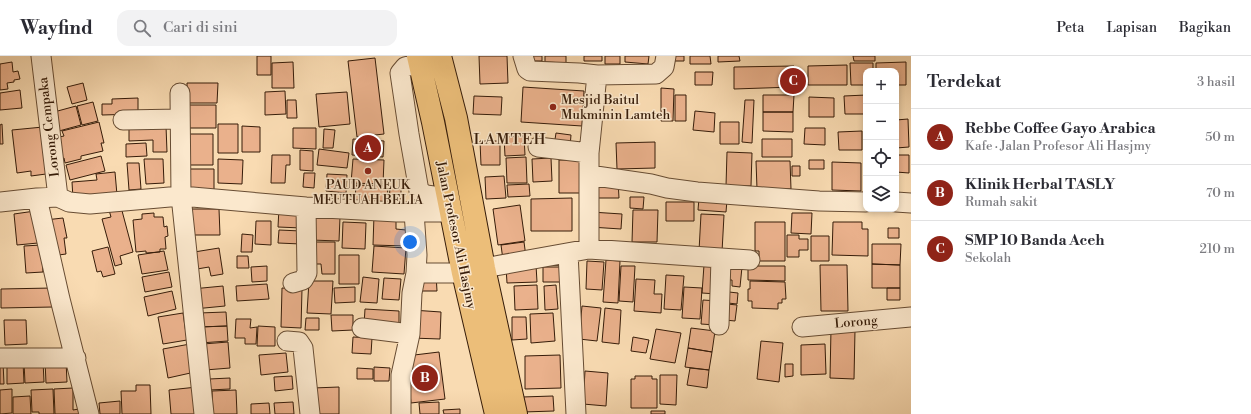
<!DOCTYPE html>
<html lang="id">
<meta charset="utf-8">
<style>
:root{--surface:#fff;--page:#f2f2f3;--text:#2b2b33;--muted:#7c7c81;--line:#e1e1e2;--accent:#8f2418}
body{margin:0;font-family:"Libre Bodoni",serif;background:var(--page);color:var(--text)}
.controls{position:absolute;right:12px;top:12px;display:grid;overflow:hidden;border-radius:8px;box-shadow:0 2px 6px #0003}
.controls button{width:36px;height:36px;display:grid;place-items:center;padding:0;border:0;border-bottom:1px solid var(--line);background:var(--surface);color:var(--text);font:20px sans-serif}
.you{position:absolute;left:410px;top:186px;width:14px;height:14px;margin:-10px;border:3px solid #fff;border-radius:50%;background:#1a73e8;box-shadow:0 0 0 6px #1a73e833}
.badge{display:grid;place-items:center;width:26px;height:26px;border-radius:50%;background:var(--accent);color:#fff;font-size:13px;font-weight:700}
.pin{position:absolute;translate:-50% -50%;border:2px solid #fff;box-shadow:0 1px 4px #0006}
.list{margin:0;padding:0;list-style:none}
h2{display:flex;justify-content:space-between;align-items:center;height:52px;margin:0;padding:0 16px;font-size:17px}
h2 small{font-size:13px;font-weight:400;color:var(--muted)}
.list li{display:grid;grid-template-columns:26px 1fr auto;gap:12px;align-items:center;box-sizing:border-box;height:56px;padding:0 16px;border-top:1px solid var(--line)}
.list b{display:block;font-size:15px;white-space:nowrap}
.list p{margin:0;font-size:13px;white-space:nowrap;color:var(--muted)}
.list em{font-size:13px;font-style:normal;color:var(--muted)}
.icon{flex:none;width:22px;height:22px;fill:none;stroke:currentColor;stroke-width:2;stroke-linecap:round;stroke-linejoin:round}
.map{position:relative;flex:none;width:911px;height:358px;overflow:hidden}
header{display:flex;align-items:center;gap:24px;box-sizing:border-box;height:56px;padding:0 20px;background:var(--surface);border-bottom:1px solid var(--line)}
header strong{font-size:19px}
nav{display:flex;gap:22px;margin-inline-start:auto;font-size:14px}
.search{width:280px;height:36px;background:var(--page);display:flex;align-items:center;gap:10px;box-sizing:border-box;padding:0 14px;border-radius:12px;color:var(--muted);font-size:15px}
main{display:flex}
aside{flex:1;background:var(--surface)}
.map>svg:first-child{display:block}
</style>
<header>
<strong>Wayfind</strong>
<div class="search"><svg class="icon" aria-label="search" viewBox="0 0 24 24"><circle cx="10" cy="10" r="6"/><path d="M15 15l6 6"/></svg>Cari di sini</div>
<nav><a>Peta</a><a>Lapisan</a><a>Bagikan</a></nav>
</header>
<main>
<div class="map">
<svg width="911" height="358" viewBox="0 0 911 358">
<rect width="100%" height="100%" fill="#f9dbb2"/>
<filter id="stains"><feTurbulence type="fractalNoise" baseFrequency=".005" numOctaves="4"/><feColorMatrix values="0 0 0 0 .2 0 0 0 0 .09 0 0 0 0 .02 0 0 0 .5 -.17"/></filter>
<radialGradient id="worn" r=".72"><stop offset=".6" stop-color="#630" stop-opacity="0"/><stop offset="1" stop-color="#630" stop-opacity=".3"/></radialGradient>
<path fill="#eab18c" stroke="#361c09" d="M257 0H271V19H257Z
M479 0H507L508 27 480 28Z
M524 0H542V5H524Z
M545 0H566V7L545 6Z
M584 0H602V5H584Z
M605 0H620V8H605Z
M625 0H649L648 8 625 6Z
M671 0H684V5H671Z
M690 0H710L711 8H690Z
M718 0H739L740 5 718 6Z
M853 0H875V5H854Z
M375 2 384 78 357 81 348 5Z
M12 6 13 16 18 15 20 23 14 24V26L7 27 8 33 0 34V8Z
M293 6 294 32H272V7Z
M906 6V29H896V15H876V7Z
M850 7H873V15H866V29H851Z
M847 9V29H808V10Z
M794 10V31L734 33V11Z
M695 16H713L712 29H695Z
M83 27 87 44 72 48 67 31Z
M187 27H218L217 47H187Z
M523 31 584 35 582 70 521 66Z
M661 32 674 33 673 65H661Z
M20 34 22 52 0 54V37Z
M285 35 286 58 265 59V36Z
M347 36 350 68 319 71 316 38Z
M675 39H686V65H675Z
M763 39H794L793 56H763Z
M866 39V58H845L844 40Z
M474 40 502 41 501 59 473 58Z
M809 41 834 42V61H809Z
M138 42V58L102 59V48H112V43Z
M287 44H296L297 62H287Z
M745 44H754L752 87 742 86Z
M93 46 98 65 82 69 77 50Z
M188 49H216V72H188Z
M76 50 81 69 59 75 54 56Z
M695 55 715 57 714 76 693 74Z
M763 56H793V76L763 75Z
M908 63 909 91 896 92V64Z
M99 66 104 87H101L103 95 81 100V103L65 107 64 102 61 103 59 81 64 80 62 75Z
M720 66H739V88H720Z
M2 68 3 88H0V69Z
M218 68H238V97H218Z
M129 70H166L167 96H153V84L129 85Z
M242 70 260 71V96H242Z
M43 71 46 118 31 120V115L17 117 12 74Z
M293 72H316V93L293 92Z
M805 72H825V89L804 88Z
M324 73 335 74 333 92H323Z
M862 75V94H839L838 76Z
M556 77 571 79 570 91 554 90Z
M188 78H213V109H187Z
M524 80 525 99 505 100 504 81Z
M353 83 384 85 383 101 352 99Z
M762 83H792V101H762Z
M480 85H500V109H481Z
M655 86V112L617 113 616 87Z
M146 87 147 100 126 101V88Z
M319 93 349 97 347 112 317 109Z
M300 94 313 95V115L300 114Z
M727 96 752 97 751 130H726Z
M272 99H290V109H286L285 127H271Z
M896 99H909V117L896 116Z
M101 100 105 115 70 124 66 109Z
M526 101 527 127H507L506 102Z
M551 102 552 125 533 126 532 103Z
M144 103H163L164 127 146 128Z
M218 103 243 104 242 128 218 127Z
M353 103 384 104 383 128 351 127Z
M559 104H581L580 137H559Z
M809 104H824V113H809Z
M756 105H790L791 133H757Z
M832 106 861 107V135L832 134Z
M127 107H139L141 133 129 134Z
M792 110H800V120H792Z
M187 113H214V134H187Z
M115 116 117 139 73 143 72 126 97 124 96 118Z
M304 117H315L314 132 303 131Z
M327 118 347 119 346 137 326 135Z
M504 120 506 142 486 143 485 121Z
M618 124 619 142H591L590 125Z
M529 128 530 140 508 141 507 129Z
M356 129 388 130 387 146 355 145Z
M390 132 401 133V145H389Z
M630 141H644L643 153 630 152Z
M572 142V175H531V143Z
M699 142 727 144 726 156 698 154Z
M666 146H694V165H666Z
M520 149 525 185 498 189 493 153Z
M121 151 133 196 120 200 122 208 115 210 102 163 111 161 109 154Z
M279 152 304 153 302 172 278 171Z
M187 153H219L220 179H187Z
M633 154H658L657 186H632Z
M35 155 38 187 17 189 14 158Z
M591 156 622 158 621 173 590 171Z
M154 157V161H163L164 171 167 170 168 180 165 181 166 193H160V196L146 197V195L136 196 133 164 142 163V158Z
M792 157H812L811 178 791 177Z
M701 158 724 159 722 196 699 195Z
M374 159H396V173L406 174 405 190 373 189Z
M313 160 340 161 339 185 311 184Z
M63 162 67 182H64L66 198 51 200 45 164Z
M256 165H271V189L255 188Z
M343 166 366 167 365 193 342 192Z
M755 166H785V205H759V195H755Z
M833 166H862V173H868V200L832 199Z
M888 172H899V182H888Z
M279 174 301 175V188L278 187Z
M242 178 253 179 252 196H241Z
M787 179H799V183H808V194H799V201H787Z
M811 180H829V205H811Z
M312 186H335V218H322L321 208H312Z
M524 186 526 201 503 204 501 189Z
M872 188H901L900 209 872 208Z
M41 189 43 216 26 217 24 190Z
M374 190 406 192 404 218 372 216Z
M108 191 115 218 103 221 101 215 97 216 92 195Z
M219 192 223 218 211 220 209 211 191 214 188 197Z
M164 195 168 214 142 218 138 199Z
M339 199H359V228H339Z
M237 200H248L249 212H237Z
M606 204 620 205 618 247 603 246Z
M587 205 604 206 602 234 586 233Z
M872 208 900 209V232H872Z
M536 209 537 226 507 227 506 211Z
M704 209 719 210 717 238 702 237Z
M729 209 742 211 740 231 732 230V224H727Z
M820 209H847L848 255H821Z
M267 210V225L252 226 251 211Z
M621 210H635L633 246 619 245Z
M748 210H785V225L748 224Z
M543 211H563V226H543Z
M169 216 172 231 145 236 142 221Z
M436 218 437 235H419L418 219Z
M666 219 684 220 681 254 664 253Z
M363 221 379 223 377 247 360 246Z
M384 222 401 223 399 244 382 243Z
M636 223 655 224 654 238H662L661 257 634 255Z
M309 225H333L331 258 307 257Z
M750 225 785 226 786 243H782V247H778V253L752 252V245H748V233H750Z
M267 228 269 243 237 245 236 230Z
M537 229 538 253 515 254 514 230Z
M556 229 558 253 545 254 544 230Z
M223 230 225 250 194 253 192 233Z
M355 231V246L335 247 334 232Z
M684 231 702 232 700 263 682 262Z
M52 232 53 251 1 252V233Z
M282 232 302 233 301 272 281 271Z
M887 232H900V244H887Z
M172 235 176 253 148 260 144 241Z
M729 236 738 237 737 248 728 247Z
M703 244 718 245 716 269 701 268Z
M727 248 737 249 735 265 725 264Z
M582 250 601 252 597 285 579 283Z
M605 252 621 254 619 288 602 286Z
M365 253 399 255V271L364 269Z
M412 254 441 256 440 283 411 282Z
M226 256 227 270 199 271V257Z
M183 257 187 284 163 288 158 261Z
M553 257 555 285 531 287 530 258Z
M331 259H353V274L332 275Z
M512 261H526L527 283 512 284Z
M306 262H319V274H305Z
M236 263H251L250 272 257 271 256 288H245V282H235Z
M4 264H26L27 288 5 289Z
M227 270 228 285 200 287 199 271Z
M258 270 275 271V290H257Z
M691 272 715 275 712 296 688 292Z
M656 273 681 277 675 307 650 303Z
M831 273 855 274 854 323 830 322Z
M353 281 372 282 371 298 352 297Z
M633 281 649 284 646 297 631 295Z
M761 285 783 287 779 326 757 323Z
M228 286 230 312 205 314 203 288Z
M190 288 195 316 168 322 163 293Z
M825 288 826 318 801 319V289Z
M688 292 712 296 709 314 685 311Z
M439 296 445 343 411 347 406 300Z
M286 297 288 316 261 319 259 299Z
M560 299 561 332 525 333V300Z
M43 305 44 326 25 327 24 306Z
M45 305H66L67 326 46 327Z
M0 306H3L4 328H0Z
M7 306H23L24 327 7 328Z
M785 308H793V320L785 321Z
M374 311 390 312 389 325H374Z
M357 312 373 313V323H357Z
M690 312 709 314 707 332 687 329Z
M585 315 608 317 606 350 583 348Z
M660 319H677L676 349 660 348Z
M292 320 293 333 275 335 274 321Z
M635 320H652V323H657V352H631V323H635Z
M230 322V333L209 334V323Z
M136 329H150L151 358H122L121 335H136Z
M197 331 199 358H171L169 334Z
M339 331V358H314L313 332Z
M73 332V354L79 353V358H55L54 333Z
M12 333V357L0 358V334Z
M53 333 54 358H39V356H32L31 334Z
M236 334 237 358H213L212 335Z
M30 340 31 358H13V341Z
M553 340 554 355 523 356 522 341Z
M120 345V358H100L99 347Z
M293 346 294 358H275L274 347Z
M439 346V358H420L419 347Z
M269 347 270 358H251V348Z
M460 353V358H444L443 354Z
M651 355H665V358H651Z"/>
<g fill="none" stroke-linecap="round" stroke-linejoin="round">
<g stroke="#674c33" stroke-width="21">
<path id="minor" d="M41 0 58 141
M523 0 527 13 530 15 579 17 597 19 656 18 664 11 666 0
M420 7 405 11 400 17 409 78 419 135 426 139 448 142
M180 37 181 140 204 358
M123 64 180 63
M538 91 589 97V193
M589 97 597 19
M589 119 651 128 667 132 697 136 819 145 866 146
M37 142 60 243 89 358
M0 146 37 142 58 141 69 146 90 148 181 140 306 151 397 156H450
M896 146 911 147
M414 156 417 199 416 217
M568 197 576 358
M484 212 589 193 750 204
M293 227 303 224 307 217 306 151
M719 269 721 202
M802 271 911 261
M362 272 410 278
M287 285 299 286 303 292 310 358
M0 302H76
M401 358V319L410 278 412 237 416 217H463"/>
</g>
<g stroke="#361c09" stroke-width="24">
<path id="major" d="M418 0 433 66 463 217 496 358
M440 0 456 62 484 212 516 358"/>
</g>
<use href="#minor" stroke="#fbe8cd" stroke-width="19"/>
<use href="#major" stroke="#ecbe79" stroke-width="22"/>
</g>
<g fill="#8f2418" stroke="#fbe8cd" stroke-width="1.5">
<circle cx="553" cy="51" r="4"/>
<circle cx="368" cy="115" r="4"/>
</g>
<g text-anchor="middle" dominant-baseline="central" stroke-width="3" stroke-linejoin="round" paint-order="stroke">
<g font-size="13" fill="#361c09" stroke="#fbe8cd" text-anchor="start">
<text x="561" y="44">Mesjid Baitul<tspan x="561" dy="15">Mukminin Lamteh</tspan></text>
<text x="368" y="129" text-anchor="middle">PAUD ANEUK<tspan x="368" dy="15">MEUTUAH BELIA</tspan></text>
</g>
<g font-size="13" fill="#361c09" stroke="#fbe8cd">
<text transform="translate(49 71) rotate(-97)">Lorong Cempaka</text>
<text transform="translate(456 179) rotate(78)">Jalan Profesor Ali Hasjmy</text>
<text transform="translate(856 266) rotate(-5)">Lorong</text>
</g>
<g font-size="15" letter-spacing="1" fill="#361c09" stroke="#fbe8cd">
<text x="510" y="83">LAMTEH</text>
</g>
</g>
<rect width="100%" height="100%" filter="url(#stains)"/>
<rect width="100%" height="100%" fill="url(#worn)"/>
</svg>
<div class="controls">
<button>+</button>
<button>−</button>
<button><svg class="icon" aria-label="locate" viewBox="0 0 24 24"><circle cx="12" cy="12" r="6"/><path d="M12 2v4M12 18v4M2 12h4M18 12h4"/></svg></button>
<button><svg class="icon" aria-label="layers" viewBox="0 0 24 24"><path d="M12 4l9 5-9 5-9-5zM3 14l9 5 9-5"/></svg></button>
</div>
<div class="you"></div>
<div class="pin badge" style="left:368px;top:92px">A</div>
<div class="pin badge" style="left:425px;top:322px">B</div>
<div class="pin badge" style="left:793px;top:25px">C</div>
</div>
<aside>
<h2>Terdekat<small>3 hasil</small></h2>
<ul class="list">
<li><span class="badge">A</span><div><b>Rebbe Coffee Gayo Arabica</b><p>Kafe · Jalan Profesor Ali Hasjmy</p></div><em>50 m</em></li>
<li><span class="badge">B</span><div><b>Klinik Herbal TASLY</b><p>Rumah sakit</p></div><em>70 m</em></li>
<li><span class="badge">C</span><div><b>SMP 10 Banda Aceh</b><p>Sekolah</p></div><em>210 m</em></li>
</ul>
</aside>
</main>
